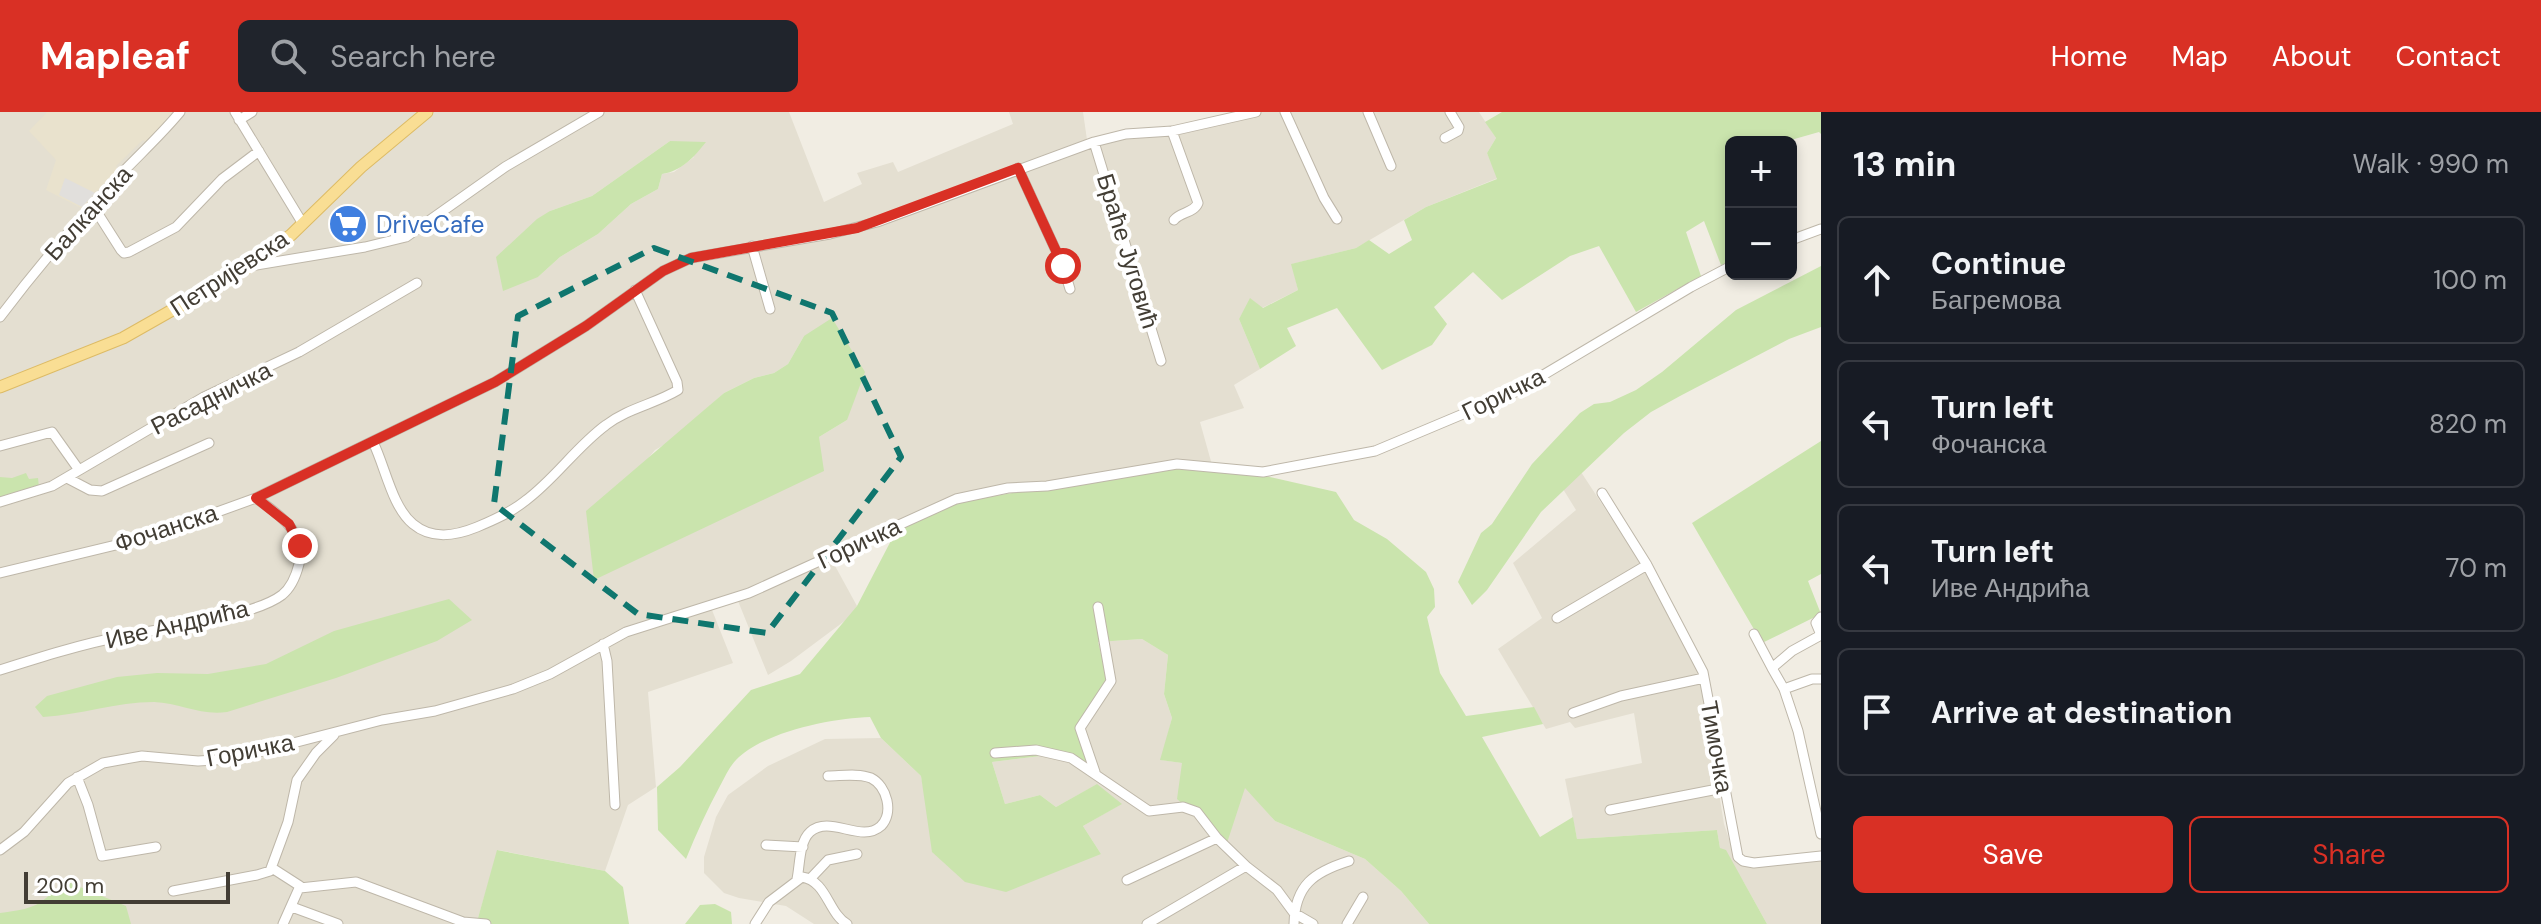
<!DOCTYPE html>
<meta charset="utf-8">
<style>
:root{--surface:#171b24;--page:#20242c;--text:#f1f3f6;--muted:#9ea1a6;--line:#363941;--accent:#d93025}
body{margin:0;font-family:"DM Sans",sans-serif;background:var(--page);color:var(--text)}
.controls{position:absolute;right:24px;top:24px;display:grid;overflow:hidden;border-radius:12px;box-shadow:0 4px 12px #0003}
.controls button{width:72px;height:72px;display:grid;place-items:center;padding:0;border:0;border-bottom:2px solid var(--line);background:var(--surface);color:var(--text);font:40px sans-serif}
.scale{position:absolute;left:24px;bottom:20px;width:206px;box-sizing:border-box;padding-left:8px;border:4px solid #423d34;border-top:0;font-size:22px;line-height:28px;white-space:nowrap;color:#423d34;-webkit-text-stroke:6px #fff;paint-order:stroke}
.stop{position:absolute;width:24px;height:24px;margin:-18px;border:6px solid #d93025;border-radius:50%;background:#fff}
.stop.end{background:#d93025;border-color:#fff;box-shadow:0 2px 8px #0008}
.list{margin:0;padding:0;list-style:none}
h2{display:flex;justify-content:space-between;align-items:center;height:104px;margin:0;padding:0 32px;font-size:34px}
h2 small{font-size:26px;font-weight:400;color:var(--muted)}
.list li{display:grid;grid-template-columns:52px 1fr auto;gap:24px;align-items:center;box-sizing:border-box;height:128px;margin:0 16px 16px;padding:0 16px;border:2px solid var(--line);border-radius:12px}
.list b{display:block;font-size:30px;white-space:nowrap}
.list p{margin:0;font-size:26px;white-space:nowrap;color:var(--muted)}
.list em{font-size:26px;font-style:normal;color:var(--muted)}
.actions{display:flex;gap:16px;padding:24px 32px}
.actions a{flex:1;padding:18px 0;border:2px solid var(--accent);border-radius:12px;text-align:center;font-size:28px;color:var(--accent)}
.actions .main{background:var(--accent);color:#fff}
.icon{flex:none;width:44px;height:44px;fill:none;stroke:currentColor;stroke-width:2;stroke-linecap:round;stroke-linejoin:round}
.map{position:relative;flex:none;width:1821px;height:812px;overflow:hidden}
header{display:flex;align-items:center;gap:48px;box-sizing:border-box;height:112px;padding:0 40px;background:var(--accent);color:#fff}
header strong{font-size:38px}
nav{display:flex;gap:44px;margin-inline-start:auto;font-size:28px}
.search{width:560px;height:72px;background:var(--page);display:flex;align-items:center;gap:20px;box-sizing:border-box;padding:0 28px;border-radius:12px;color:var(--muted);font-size:30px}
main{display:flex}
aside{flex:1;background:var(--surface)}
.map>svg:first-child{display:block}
</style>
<header>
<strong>Mapleaf</strong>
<div class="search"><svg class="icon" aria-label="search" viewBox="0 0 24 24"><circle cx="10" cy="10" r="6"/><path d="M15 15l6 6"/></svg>Search here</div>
<nav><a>Home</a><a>Map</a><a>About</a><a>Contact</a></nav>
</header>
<main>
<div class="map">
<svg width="1821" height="812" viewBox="0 0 1821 812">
<rect width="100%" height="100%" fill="#f1ede3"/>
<path fill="#e4dfd1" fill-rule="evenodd" d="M0 0H789L824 90 862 72 857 61 893 50 898 60 1013 12 1009 0H1083L1087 28 1127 18 1170 16 1241 0H1479L1496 26 1487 41 1498 66 1426 95 1356 136 1292 152 1298 178 1262 196 1251 187 1239 207 1260 257 1234 273 1244 296 1200 310 1212 353 1178 351 954 385 828 441 857 494 850 505 791 549 768 563 738 489 712 498 733 551 648 580 656 675 628 693 605 759 498 738 478 806 482 812H0ZM670 29 694 45 674 60 662 62 658 77 631 92 598 122 560 145 538 165 550 99 592 84ZM804 224 847 308 819 325 646 349 655 338 669 330 724 281 754 266 774 261 788 252Z
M1581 360 1657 476 1702 559 1706 601 1724 712 1736 748 1821 744V812H1767L1743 769 1720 736 1717 718 1577 727 1565 667 1642 651 1634 601 1575 616 1570 610 1546 617 1498 537 1542 506 1513 451 1576 398 1563 377Z
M1142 527 1168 543 1164 582 1172 606 1161 648 1182 651 1245 675 1275 709 1365 747 1401 779 1429 812H814L786 794 739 786 724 781 704 761V745L716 705 728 683 768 654 825 627 881 626 921 664 927 694 1101 742 1083 714 1121 692 1096 673 1056 695 1040 683 1005 692 992 650 1049 643 1077 614 1098 530Z"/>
<path fill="#e9e2cd" d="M47 0H176L149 32 143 28 116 54 118 58 85 98 46 78 56 48 29 19Z"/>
<path fill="#cae4ad" d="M1502 0H1821V22L1819 20 1784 30H1731V149L1721 153 1704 109 1686 120 1701 164 1636 200 1599 134 1570 144 1502 188 1473 160 1434 195 1447 212 1432 233 1382 258 1337 196 1287 216 1296 234 1260 257 1239 207 1250 186 1263 196 1298 178 1291 152 1356 136 1369 128 1389 142 1412 128 1404 108 1426 95 1497 67 1487 41 1496 26 1485 10Z
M670 29 706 30C694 45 682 59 662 62L658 77 631 92 598 122 560 145 538 165 503 179 496 145 537 107 550 99 592 84Z
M1821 154V215L1789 227 1680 284 1651 300 1624 321 1541 400 1487 478 1472 493 1458 470 1481 421 1492 412 1532 352 1580 301 1594 292 1610 290 1636 278 1662 260 1736 198Z
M832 206 865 260 847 308 819 325 824 359 594 468 586 399 724 281 754 266 774 261 788 252 804 224Z
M1821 329V462L1808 469 1821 502 1762 531 1692 411Z
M1162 356 1261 363 1336 380 1354 408 1387 427 1426 460 1434 477 1435 495 1427 505 1440 561 1466 604 1534 595 1543 612 1482 625 1540 725 1573 705 1577 727 1717 718 1720 736 1726 738 1767 812H1429L1401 779 1365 747 1275 709 1245 676 1227 731 1177 687 1182 651 1160 648 1172 606 1164 582 1168 543 1142 527 1098 530 1108 569 1077 614 1088 653 1049 643 992 650 1005 692 1040 683 1056 695 1097 672 1122 692 1083 714 1101 742 1006 780 965 770 932 740 921 664 881 626 870 605C832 606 763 620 736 648 729 655 725 665 720 674 707 698 696 722 686 747L658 718 657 675 680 655 751 578 800 562 857 494 896 419 959 390Z
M26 361 29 367 38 366 39 375 0 386V365L12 366Z
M449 487 472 508 437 529 336 566 227 600C201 604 180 591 154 590 116 590 80 603 43 605L35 595 47 584 117 565 157 561 208 562 266 552 334 519Z
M497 738 605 759 623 775 629 812H492L478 806Z
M68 770 126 794 131 812H0V801C15 799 35 797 46 786 54 779 58 775 68 770Z
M715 792 731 800 732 812H685L700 793Z"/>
<path fill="#e1dfdc" d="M65 66 95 81 82 95 59 83Z"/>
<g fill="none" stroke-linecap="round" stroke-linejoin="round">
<g stroke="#beb7a9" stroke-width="11">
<path id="minor" d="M235 0 303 112
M1285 0 1324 86 1337 107
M1368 0 1391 54
M239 8 252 0
M1172 19 1198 91C1194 101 1180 100 1174 108
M1445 26 1458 19 1459 15 1450 0
M1094 30 1161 249
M1018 56 1063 154 1070 177
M93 94 121 138 124 141 129 140 176 115 222 67 259 39
M1791 128 1821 117
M752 134 770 197
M250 154 365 135 406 125 505 55 599 0
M0 205C37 156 78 108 120 63 140 42 161 23 180 0
M373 330C385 354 392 395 413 412 432 428 455 424 477 415 494 408 510 401 525 389 555 367 576 335 606 313 628 296 655 292 678 278L677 270 635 178
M0 334 52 320 79 358
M67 366 90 378 102 379 209 331
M1602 381 1647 453
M0 390 52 374 204 285 299 240 417 171
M0 461 145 426 256 386 495 270 586 214 663 159 691 146 830 122 877 110 1094 30 1126 22 1172 19 1256 0
M1821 505 1816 511 1821 523
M1557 506 1647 453 1703 560 1738 745 1743 749 1754 751 1821 744
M1754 522 1772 556
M603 532 607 549 615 693
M0 558C41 545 82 532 123 524 162 516 253 505 282 483 292 475 296 464 299 452 305 418 279 403 256 386
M1821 567H1812L1784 577 1798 619 1821 722
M1784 577 1772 556 1792 539 1821 523
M1573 601 1621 584 1704 566
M995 641 1036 638 1071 646 1149 699 1183 695 1197 700 1217 726 1246 754 1277 778 1294 801 1313 812
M1095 660 1080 616 1111 569 1098 495
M77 665 88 693 102 744 156 735
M1610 698 1723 676
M766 733 803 735
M0 738 24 720 68 671 103 651 142 644 198 649 231 647 382 608 435 599 513 577 550 562 626 520 749 481 956 387 1008 376 1047 374 1177 352 1263 360 1375 339 1513 281 1691 175 1731 154
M272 756 300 774 283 812
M797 767C800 753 799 730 810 720 830 702 861 732 881 714 894 701 887 674 871 666 858 661 841 664 828 664
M810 767 828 748 857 742
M1127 768 1217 726
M300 776 356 770 463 810 486 812
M173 779 257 763 270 759 288 710 297 668 316 641 334 623
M292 795 338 812
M755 812 769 790 802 765C827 769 828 801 847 812
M1147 812 1246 754
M1294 812C1295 773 1314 760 1349 749
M1347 812 1363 785"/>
</g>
<g stroke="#ddbb65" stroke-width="13">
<path id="major" d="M0 275 123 226 250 154 291 123 361 55 427 0"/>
</g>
<use href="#minor" stroke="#fff" stroke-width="9"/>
<use href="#major" stroke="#f9de94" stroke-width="11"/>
</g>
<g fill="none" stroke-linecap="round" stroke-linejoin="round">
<path stroke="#d93025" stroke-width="10" d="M300 434 289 412 256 386 495 270 586 214 663 159 691 146 857 116 1018 56 1063 154"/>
</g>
<path fill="none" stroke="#0f766e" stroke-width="6" stroke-dasharray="16 10" stroke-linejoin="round" d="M654 136 832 201 901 345 767 521 638 502 494 392 518 204Z"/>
<defs>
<g id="supermarket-disc" transform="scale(2)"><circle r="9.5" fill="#3f7fe0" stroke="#fff"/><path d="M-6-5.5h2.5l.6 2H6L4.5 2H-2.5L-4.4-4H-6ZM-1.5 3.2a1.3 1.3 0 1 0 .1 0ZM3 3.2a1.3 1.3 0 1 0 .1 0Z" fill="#fff"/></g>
</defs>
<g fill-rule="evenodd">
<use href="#supermarket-disc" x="348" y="112"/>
</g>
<g text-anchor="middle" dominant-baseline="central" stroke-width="8" stroke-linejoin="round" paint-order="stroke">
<g font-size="24" fill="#423d34" stroke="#fff">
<text transform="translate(88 101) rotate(-48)">Балканска</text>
<text transform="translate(1128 139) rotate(73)">Браће Југовић</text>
<text transform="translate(229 161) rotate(-33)">Петријевска</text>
<text transform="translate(1503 282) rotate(-26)">Горичка</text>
<text transform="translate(211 286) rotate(-27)">Расадничка</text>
<text transform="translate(166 416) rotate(-18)">Фочанска</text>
<text transform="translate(859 431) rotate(-25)">Горичка</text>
<text transform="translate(177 512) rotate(-13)">Иве Андрића</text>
<text transform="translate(1717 635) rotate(80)">Тимочка</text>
<text transform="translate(250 638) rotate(-11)">Горичка</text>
</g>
<g font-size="24" fill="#366cbe" stroke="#fff" text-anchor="start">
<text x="376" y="112">DriveCafe</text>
</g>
</g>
</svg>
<div class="controls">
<button>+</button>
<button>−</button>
</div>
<div class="scale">200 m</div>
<div class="stop" style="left:1063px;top:154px"></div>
<div class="stop end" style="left:300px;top:434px"></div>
</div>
<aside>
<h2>13 min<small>Walk · 990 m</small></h2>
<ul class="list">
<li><svg class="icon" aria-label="ahead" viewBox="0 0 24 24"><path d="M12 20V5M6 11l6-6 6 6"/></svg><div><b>Continue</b><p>Багремова</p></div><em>100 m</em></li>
<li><svg class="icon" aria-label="left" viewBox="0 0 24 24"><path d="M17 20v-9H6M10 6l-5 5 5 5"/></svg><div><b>Turn left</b><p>Фочанска</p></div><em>820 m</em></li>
<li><svg class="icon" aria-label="left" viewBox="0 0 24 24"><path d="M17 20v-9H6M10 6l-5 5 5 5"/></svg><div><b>Turn left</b><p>Иве Андрића</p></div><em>70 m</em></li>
<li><svg class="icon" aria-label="arrive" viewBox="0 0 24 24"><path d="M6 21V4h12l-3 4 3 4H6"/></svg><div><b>Arrive at destination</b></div></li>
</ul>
<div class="actions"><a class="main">Save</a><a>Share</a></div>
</aside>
</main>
